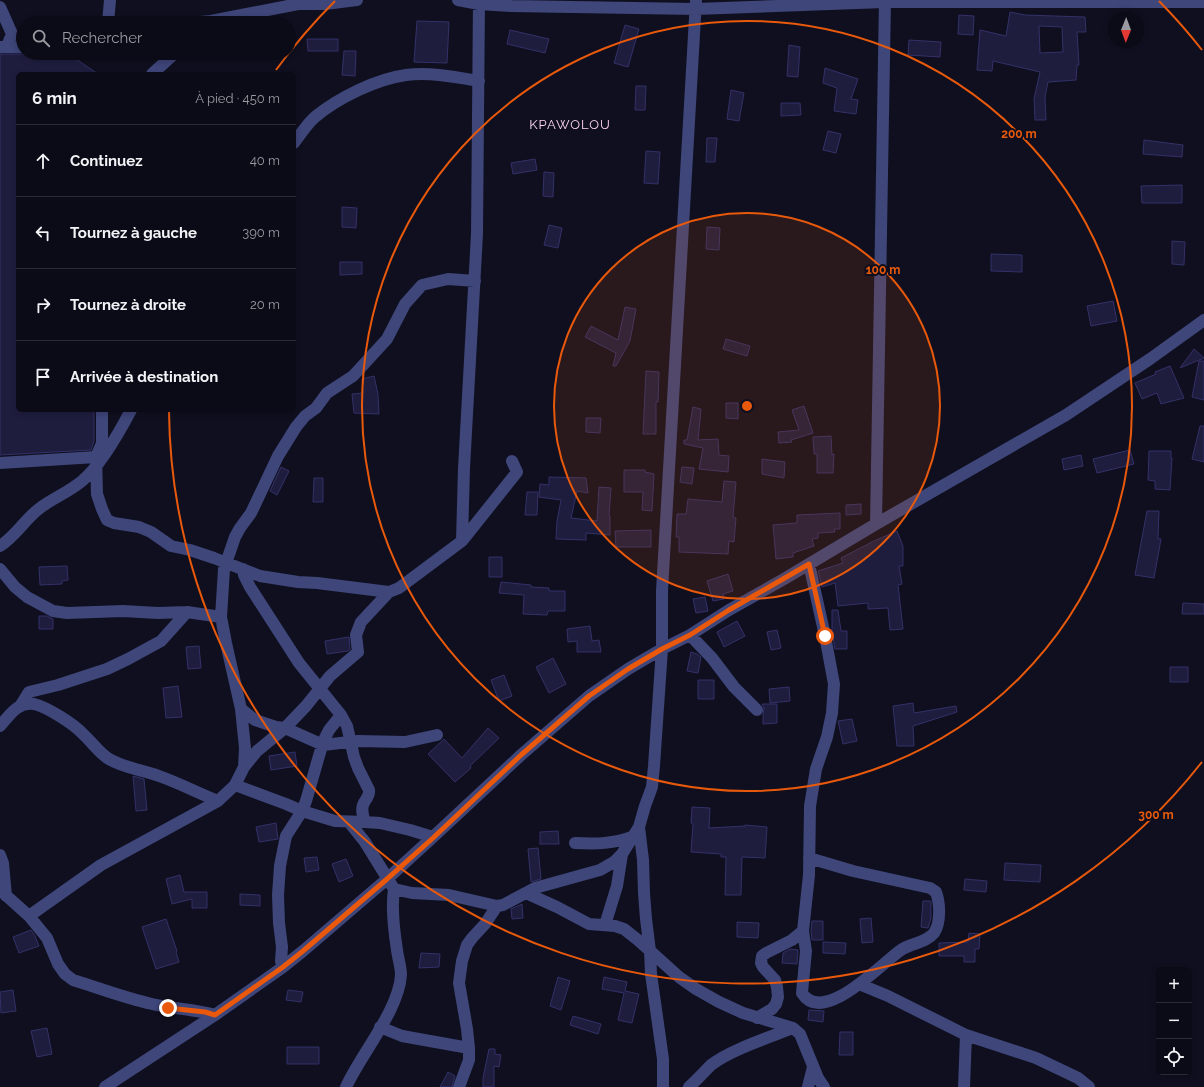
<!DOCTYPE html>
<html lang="fr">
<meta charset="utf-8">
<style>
:root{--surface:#0b0b17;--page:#141420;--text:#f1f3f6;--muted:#9a9ba1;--line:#2b2b36}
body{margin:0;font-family:Raleway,sans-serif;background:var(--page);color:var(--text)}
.controls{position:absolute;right:12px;bottom:12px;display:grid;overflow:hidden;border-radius:6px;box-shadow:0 2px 6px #0003}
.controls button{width:36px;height:36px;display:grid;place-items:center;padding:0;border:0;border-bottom:1px solid var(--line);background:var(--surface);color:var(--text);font:20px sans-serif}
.compass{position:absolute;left:1108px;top:12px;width:36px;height:36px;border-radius:50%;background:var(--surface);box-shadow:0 2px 6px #0003;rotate:181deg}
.stop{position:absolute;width:12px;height:12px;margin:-9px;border:3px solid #ea580c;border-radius:50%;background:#fff}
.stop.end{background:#ea580c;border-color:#fff;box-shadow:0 1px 4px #0008}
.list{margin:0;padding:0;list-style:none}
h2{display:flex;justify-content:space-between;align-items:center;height:52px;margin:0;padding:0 16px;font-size:17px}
h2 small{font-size:13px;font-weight:400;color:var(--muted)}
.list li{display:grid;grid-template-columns:26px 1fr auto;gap:12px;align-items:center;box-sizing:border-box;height:72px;padding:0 16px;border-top:1px solid var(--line)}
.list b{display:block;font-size:15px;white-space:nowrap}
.list em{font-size:13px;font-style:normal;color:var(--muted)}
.icon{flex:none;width:22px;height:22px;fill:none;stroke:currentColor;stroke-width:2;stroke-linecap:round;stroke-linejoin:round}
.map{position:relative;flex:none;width:1204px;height:1087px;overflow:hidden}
.search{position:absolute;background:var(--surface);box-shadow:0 2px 6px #0003;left:16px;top:16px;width:280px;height:44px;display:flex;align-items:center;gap:10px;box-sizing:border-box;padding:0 14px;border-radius:22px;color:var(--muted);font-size:15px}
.panel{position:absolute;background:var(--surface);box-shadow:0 2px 6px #0003;left:16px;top:72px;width:280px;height:340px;border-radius:6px}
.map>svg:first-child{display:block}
</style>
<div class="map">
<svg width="1204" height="1087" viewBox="0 0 1204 1087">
<rect width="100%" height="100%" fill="#0f0f1f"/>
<path fill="#1e1d3e" stroke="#333168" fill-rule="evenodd" d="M1010 12 1025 15 1085 17 1086 32H1077L1079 65H1077L1076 80 1048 82 1045 97 1046 120H1035L1034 99 1040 72 993 61 992 71 977 70 980 30 1006 36ZM1039 26 1062 27 1063 52 1040 53Z
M959 15 974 16 973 35 958 34Z
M417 21 449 22 447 63 414 62Z
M625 25 639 29 628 67 614 63Z
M510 30 549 39 545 53 507 44Z
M307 39H338V51H308Z
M909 40 941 42 940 57 908 55Z
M789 45 800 47 798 77 787 76Z
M344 51H356L355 76 342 75Z
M27 53H67L98 74H18V410H94V441L91 450 0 455V54H23Z
M825 68 858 79 851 99 858 100 856 114 834 111 837 88 823 83Z
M636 86H646L645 110H635Z
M731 90 744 93 739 121 727 119Z
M781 103H800L801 115 781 116Z
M828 131 841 134 836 153 823 150Z
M707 138H717L715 162H706Z
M1144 140 1183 145 1182 157 1143 154Z
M646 151 660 152 658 184 644 183Z
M535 159 537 170 513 174 511 163Z
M544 172 554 173 553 197 543 196Z
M1182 185V203H1142L1141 186Z
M342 207 357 208 356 228 342 227Z
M549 225 562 228 558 248 544 245Z
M707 227 720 228 719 250 706 249Z
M1172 241 1185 242 1184 265 1172 264Z
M991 254 1022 255V272L991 271Z
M340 262H362V274L340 275Z
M1113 301 1117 321 1091 326 1087 306Z
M625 307 636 309 630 341 616 366H613L616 353 585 337 591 326 618 340Z
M726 339 750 346 747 356 723 349Z
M1194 349 1204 358 1180 368Z
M1199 361H1204V400L1192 397Z
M1170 366 1184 398 1161 404 1157 393 1142 399 1135 383 1156 374 1155 372Z
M646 371 659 372 658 402H656V434H643Z
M374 376 378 394 379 414 354 413 352 394 363 393 362 379Z
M726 403H738V419L726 418Z
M804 406 813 433 791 440 792 442 779 443 778 432 799 430 792 410Z
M693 407 701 409 698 440 718 439 719 455 729 456 728 472 699 469 703 448 684 444V440H687Z
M586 418H601L600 433 586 432Z
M1200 426H1204V462L1192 459Z
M831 436 832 455 834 454 833 473H817V454H814L813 437Z
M1130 450 1134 464 1097 473 1093 459Z
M1149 451H1171V458H1172L1170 490 1155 489V481L1148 480Z
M1081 455 1083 466 1064 470 1062 459Z
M762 459 785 462 784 478 762 474Z
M281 467 289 471 277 495 270 491Z
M682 467 694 468 692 484 680 482Z
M624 470H645V472L654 474 652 511 642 510 643 492H624Z
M549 477 586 478 588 493 577 491 571 518 597 521 599 487 611 488 609 516H610V535L586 533V540L556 539 557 521 561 500 539 497 540 484 549 485Z
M314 478H323V502H313Z
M724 481 736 482 733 517 736 518 734 542 729 541 728 554 679 552V537H676L677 514H686L688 499 722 502Z
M527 492H538L537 515H525Z
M861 504V514L846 515V505Z
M1147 511H1159L1158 539H1161L1154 578 1135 575Z
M840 513V529H834L835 532 818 533V538L812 539 814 546 793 553V557L776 559 773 525 797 523V515Z
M651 530V547H616L615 531Z
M897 531 903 546V566H899L902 584 898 585 903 629 890 630 888 608 868 609V603L838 606 835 583 822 587 818 571 843 563 841 558 874 541Z
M489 557H502V577H489Z
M67 566 68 580 62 581V584L40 585 39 567Z
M728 574 733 591 723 594 724 599 713 601 707 581Z
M501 582 531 585V587L549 588V591H565V611H548L547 615 523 614 524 595 499 593Z
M705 597 708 611 696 613 693 599Z
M1183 603 1204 604V614H1182Z
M832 610H838L841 631H847V649H835L832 632Z
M39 616H47L53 619V629H39Z
M737 621 745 636 724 647 717 632Z
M590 626 592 641 599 640 601 652H577V641L568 642 567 629Z
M777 630 781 648 771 650 767 632Z
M349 637 350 649 348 651 327 654 325 641Z
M199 646 201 668 188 669 186 647Z
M691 652 697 654 701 657 698 673 687 671Z
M553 658 566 684 549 693 536 667Z
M1170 667H1188V682H1170Z
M504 675 512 696 499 701 491 680Z
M698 680H714V699H698Z
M178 686 182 717 166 718 163 688Z
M789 687 790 701 770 703 769 689Z
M913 703 914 713 956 706 957 712 913 726 914 746H897L893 706Z
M762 704H777V723L763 724V715L764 708Z
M852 719 857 741 843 744 838 721Z
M488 728 499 738 470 766 471 768 455 782 428 754 444 739 462 758Z
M295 752 297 766 271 770 269 756Z
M133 776 144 779 147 810 136 811Z
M692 807 710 808 709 828 745 826V825L767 827 765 858 742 857 741 895H725L726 857H721V854L691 852 693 824 691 823Z
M276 823 278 839 259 842 256 827Z
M558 831 559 844H540V832Z
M538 848 541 879 531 882 528 849Z
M317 857 319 870 306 872 304 858Z
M346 859 353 876 339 882 332 864Z
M1005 863 1041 865 1040 882 1004 880Z
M180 875 184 892H207V908H192V899L172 904 166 879Z
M965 879 987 881 986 892 964 890Z
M240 894 260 895V906L240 905Z
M923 901H931V918L928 928 921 927Z
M522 904 523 918 512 919 511 909Z
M871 918 873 942 862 943 860 919Z
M166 919 177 951 176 952 179 962 156 969 142 927Z
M812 921H823V940H812L811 931Z
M737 922 759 923 758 938 737 937Z
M31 930 35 936 39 946 19 953 13 937Z
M969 933 980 934 979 949H975V962H964V956H939V943L968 942Z
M823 942 846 943 845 954 823 953Z
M790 949 798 950 797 964 782 963 783 953Z
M421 953 440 954 439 967 419 968Z
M558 977 570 981 561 1010 550 1006Z
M604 977 627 982 625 991 639 994 632 1023 618 1020 624 993 602 989Z
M13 990 16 1011 1 1013 0 992Z
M288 990 303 992 301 1002 286 1000Z
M809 1010 824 1011 823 1022 808 1020Z
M573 1016 601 1024 598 1034 570 1025Z
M47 1028 52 1054 37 1057 31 1031Z
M840 1032H853V1055H839Z
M287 1047H319V1064H287Z
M489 1049H495V1054L501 1055 499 1067 494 1066V1087H483V1078Z
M448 1072 455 1076 452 1087H440Z"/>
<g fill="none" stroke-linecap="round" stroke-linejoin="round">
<path stroke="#3e467a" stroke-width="12" d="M458 0 479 4 511 6 696 9 885 2H1204
M0 7 12 34 7 46
M108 23 110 0
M190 23 211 21 298 4H325L357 0
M0 47H23
M152 74 175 53
M294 143C300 135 307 124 315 117 338 98 376 79 406 75 430 72 455 77 479 81
M102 410V443L96 457 97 494 102 509 107 520 114 523 139 527 151 532 171 546 190 550 214 558 260 576 298 582 317 583 389 592
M0 463 96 457
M876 524 885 0
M462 541 464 468 477 234 479 0
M0 546C16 536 25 519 40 508 53 498 69 492 82 481 100 466 120 431 131 410
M809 564 825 636 834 684 832 713 827 737 816 769 810 806 809 875 803 931 806 951 802 993C823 1027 883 962 901 950 911 943 926 943 934 933 941 923 940 903 936 892L930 888 853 871 809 858
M0 569 15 587 27 597 53 611 67 613 123 611 158 613 187 612 221 617
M243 569 244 575 250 587 299 663 341 715 347 726 354 757 358 768 369 790C370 797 365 799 363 805 361 811 363 816 365 822
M690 635 712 658 734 687 757 710
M21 705 29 692 58 685 107 669 128 659 161 641 187 612
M241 709 255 720 276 727 285 728 323 745 358 741 405 742 437 735
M0 726C9 716 18 701 34 704 47 707 74 724 83 734 92 742 99 753 109 759 124 768 143 770 159 776 179 783 198 793 218 801
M244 767 245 748 241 709 226 643 221 617 224 569 235 537 240 528 251 513 278 456 296 427 305 416 316 408 327 393 353 376 387 339 405 304 422 285 448 279 475 281
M235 785 286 804 302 811 335 821 365 822 380 823 410 830 433 837
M349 822 365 842 394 889 412 893 449 895 497 906 503 905 535 888 600 870 614 862 622 854 639 827
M575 843C596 844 614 844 634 836
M0 855 3 863 6 896
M0 890 29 916 47 938 58 964 65 974 73 980C99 988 125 998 152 1004 173 1009 195 1009 215 1015
M526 893 557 907 589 924 615 926 624 929 638 940 679 977 696 989 719 1002 743 1013 793 1028 800 1034 818 1078 824 1087
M29 916 101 865 218 801 235 785 244 767 257 751 285 728 306 706 330 676 358 652 356 635 361 622 389 592 399 588 462 541 517 472 512 461
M605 925 617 886 622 854
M283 967 281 961 282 947 279 923 278 895 280 866 286 836 302 811 306 801 323 742 329 730 341 715
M859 984 888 996 966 1035 1036 1058 1078 1078 1089 1087
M757 1018 772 1009 776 1004 778 997 777 987 775 980 763 967 761 963 762 956 766 953 792 940 803 931
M380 1027 402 1036 469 1048
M105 1087 215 1015 283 967 303 951 387 879 433 837 521 755 589 696 628 669 662 649 690 635 729 610 784 579 876 524 1066 415 1150 359 1204 320
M346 1087C361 1054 399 1010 401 975 401 967 398 958 397 950 394 931 391 909 394 889
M459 1087 469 1060V1048L467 1029 459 983 462 961 467 945 472 938 485 924 497 906
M663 1087V1059L651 974 650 951 646 919 644 893 643 860 639 827 645 806 652 787 654 766 662 649V591L696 0
M689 1087C697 1080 704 1072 711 1065 730 1050 770 1037 793 1028
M808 1087 813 1067
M964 1087 966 1035"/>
</g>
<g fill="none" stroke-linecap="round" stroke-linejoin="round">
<path stroke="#ea580c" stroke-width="5" d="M168 1008 205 1012 215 1015 283 967 303 951 387 879 433 838 521 755 589 696 628 669 662 649 690 635 729 610 809 564 825 636"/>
</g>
<circle cx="747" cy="406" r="193" fill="#e8590c" fill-opacity=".12"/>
<g fill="none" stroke="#e8590c" stroke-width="2">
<circle cx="747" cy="406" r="193"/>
<circle cx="747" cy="406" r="385"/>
<path d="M1202 762A578 578 0 0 1 169 411M276 70A578 578 0 0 1 335 1M1159 1A578 578 0 0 1 1202 50"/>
</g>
<g text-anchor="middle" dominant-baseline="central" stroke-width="4" stroke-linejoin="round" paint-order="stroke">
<g font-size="13" letter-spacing="1" fill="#fbd4f3" stroke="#0f0f1f">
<text x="570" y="124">KPAWOLOU</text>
</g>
</g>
<circle cx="747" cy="406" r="6" fill="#e8590c" stroke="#0f0f1f" stroke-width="2"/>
<g font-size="12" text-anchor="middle" font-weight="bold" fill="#e8590c" stroke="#0f0f1f" stroke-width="4" stroke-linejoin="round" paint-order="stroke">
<text x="1019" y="138">200 m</text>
<text x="883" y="274">100 m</text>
<text x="1156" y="819">300 m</text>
</g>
</svg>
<div class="controls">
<button>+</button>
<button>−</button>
<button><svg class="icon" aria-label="locate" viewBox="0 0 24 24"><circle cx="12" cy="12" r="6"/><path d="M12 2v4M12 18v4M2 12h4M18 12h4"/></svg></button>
</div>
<svg class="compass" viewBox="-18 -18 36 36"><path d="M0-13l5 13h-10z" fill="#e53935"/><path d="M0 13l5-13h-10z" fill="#9a9ba1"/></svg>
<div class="stop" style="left:825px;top:636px"></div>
<div class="stop end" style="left:168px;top:1008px"></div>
<div class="search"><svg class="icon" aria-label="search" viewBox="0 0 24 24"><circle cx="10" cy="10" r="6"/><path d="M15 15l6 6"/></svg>Rechercher</div>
<section class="panel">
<h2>6 min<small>À pied · 450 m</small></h2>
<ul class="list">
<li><svg class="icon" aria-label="ahead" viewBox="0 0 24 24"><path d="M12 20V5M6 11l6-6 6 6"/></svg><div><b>Continuez</b></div><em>40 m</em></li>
<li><svg class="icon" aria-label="left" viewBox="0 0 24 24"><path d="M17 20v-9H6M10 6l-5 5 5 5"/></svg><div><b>Tournez à gauche</b></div><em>390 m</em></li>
<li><svg class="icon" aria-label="right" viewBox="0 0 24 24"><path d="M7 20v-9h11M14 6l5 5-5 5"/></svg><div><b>Tournez à droite</b></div><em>20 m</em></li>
<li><svg class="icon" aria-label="arrive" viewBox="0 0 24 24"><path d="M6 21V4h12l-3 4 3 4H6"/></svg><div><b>Arrivée à destination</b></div></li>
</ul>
</section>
</div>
